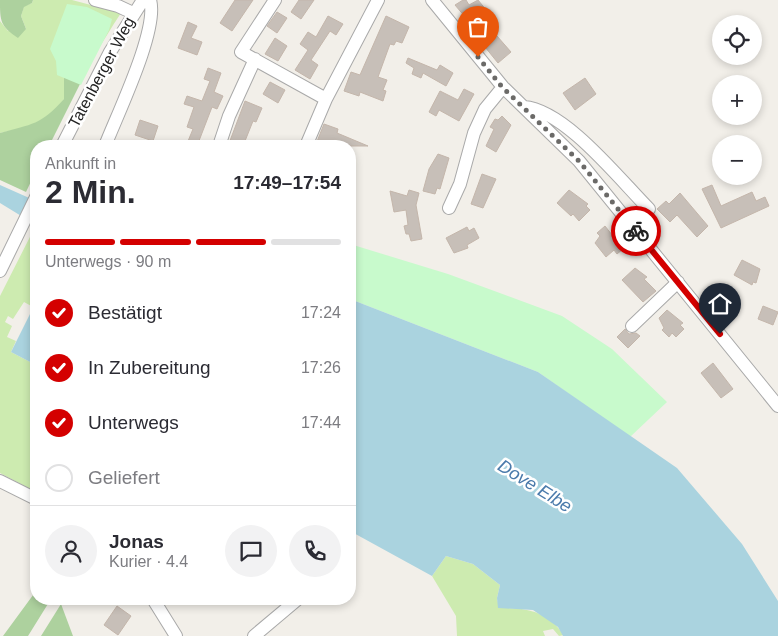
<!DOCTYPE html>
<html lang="de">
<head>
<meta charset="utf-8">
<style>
  :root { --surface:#fff; --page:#f2f2f3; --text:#2b2b33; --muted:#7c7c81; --line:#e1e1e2; --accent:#d40000 }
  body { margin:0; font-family:Arial,sans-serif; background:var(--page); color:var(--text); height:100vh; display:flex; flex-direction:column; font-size:19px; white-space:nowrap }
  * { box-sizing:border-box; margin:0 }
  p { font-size:16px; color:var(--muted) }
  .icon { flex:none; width:28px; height:28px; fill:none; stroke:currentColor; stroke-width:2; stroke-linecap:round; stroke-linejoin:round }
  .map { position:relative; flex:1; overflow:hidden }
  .side { position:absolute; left:30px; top:140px; width:326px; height:465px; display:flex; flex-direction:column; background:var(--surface); border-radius:20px; box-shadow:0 2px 8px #0003 }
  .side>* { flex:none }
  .fabs { position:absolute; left:712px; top:15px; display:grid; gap:10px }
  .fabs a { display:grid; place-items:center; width:50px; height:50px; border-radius:50%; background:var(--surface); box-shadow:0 2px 8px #0003; font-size:25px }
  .pin { position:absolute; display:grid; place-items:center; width:42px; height:42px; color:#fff; margin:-51px -21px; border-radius:50% 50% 50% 0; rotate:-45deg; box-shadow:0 0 5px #0007 }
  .pin .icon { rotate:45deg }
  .courier { position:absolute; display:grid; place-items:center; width:50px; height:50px; margin:-25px; border:4px solid #d40000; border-radius:50%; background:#fff; color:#222; box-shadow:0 1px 6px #0007 }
  .head em { font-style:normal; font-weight:700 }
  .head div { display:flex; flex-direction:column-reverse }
  .head { display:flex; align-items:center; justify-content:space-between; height:85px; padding:0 15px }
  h1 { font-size:32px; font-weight:700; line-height:38px }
  .bar { display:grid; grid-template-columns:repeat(4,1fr); gap:8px 5px; align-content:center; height:60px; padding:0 15px }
  .bar i { height:6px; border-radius:4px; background:var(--line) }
  .bar .current { background:var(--accent) }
  .bar p { grid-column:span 4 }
  .line { display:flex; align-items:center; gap:12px; padding:0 15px; border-top:1px solid var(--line) }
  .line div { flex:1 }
  .round { display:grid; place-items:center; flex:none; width:52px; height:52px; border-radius:26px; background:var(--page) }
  ol { padding:0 15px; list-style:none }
  li { display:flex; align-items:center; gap:15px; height:55px }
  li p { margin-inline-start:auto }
  li .icon { padding:5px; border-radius:50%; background:var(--accent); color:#fff; stroke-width:4 }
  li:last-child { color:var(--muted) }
  li i { width:28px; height:28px; border:2px solid var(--line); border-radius:50% }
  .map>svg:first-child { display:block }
  .grass { fill:#cdebb0 }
  .forest { fill:#add19e }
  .park { fill:#c8facc }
  .water { fill:#aad3df }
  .building { fill:#c7bfb8; stroke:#c4b6ab }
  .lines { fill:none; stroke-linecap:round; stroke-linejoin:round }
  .minor-casing { stroke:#a9a9a9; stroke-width:14 }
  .minor { stroke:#fff; stroke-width:12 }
  .done { stroke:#6b6a68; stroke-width:5; stroke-dasharray:0 9 }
  .route { stroke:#d40000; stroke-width:6 }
  .labels { text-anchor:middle; stroke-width:5; stroke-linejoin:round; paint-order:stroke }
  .street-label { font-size:16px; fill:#222; stroke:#fff }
  .water-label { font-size:18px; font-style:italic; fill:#4a7aab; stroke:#fff }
</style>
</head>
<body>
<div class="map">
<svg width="778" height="636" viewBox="0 0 778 636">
  <rect width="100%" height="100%" fill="#f2efe9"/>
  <path class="grass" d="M33 0H72L121 13C104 38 65 109 41 122 30 128 13 130 0 133V21L8 31 26 29 21 16 24 6 32 3Z
    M36 225V302L33 307 24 302 13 319 8 316 5 322 12 326 7 337 16 341 11 352 36 365V492L0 473V296Z
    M446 556 473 564 500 585 497 598 499 608C525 607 548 611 564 635L559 636 553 629 543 631 545 636H457L456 616 432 576Z"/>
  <path class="forest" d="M0 0H33L32 3 24 7 21 16 26 29 18 38C0 26 0 21 0 0Z
    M98 48 49 146H36V171L26 192 0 180V133C32 124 41 125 64 99V72Z
    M36 591V599H51L28 636H3Z
    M61 604 73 636H41Z"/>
  <path class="park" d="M67 4 87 7 112 19 109 30 81 85 57 75 56 61 50 49Z
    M350 244 448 274 562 316 612 349 667 402 630 437 538 372 350 299Z"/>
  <path class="water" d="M0 185 36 201V225L0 203Z
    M350 299 538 372 677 468 742 544 778 601V636H563L558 627 533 610 498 608 497 598 500 585 473 564 446 556 432 576 350 531Z
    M36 302V365L11 352Z"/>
  <path class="building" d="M235 0H253L232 31 220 23Z
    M299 0H314L301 19 291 12Z
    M463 0H466L469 5 478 0 496 22 490 28 511 52 498 63 485 47 488 44 455 5Z
    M277 12 287 18 277 33 267 26Z
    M328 16 343 24 336 35 330 31 311 60 318 65 310 79 295 70 308 50 300 44 308 32 316 37Z
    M386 16 409 27 402 43 396 41 394 45 390 44 378 77 387 80 383 90 386 91 383 101 360 92 359 96 344 91 351 72 360 75Z
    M188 22 197 26 191 38 202 42 197 55 178 48Z
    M275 38 287 46 278 61 265 54Z
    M408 58 437 70 440 65 453 73 446 86 423 73 421 78 412 74 414 68 406 63Z
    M208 68 221 73 214 92 223 96 217 109 212 107 197 146H186L193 129 187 127 194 107 184 104 187 96 202 101 210 81 204 79Z
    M585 78 596 94 575 110 563 93Z
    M270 82 285 90 278 103 263 94Z
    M464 89 474 94 459 121 439 110 436 116 429 112 440 91 458 100Z
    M245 101 262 108 256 122 253 121 243 146H228Z
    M502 116 511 125 496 152 486 146 494 129 490 127 495 119 498 120Z
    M140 120 158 126 153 141 135 135Z
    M324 124 338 129 337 133 368 146H322L316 144Z
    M438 154 449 158 440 189 437 188 435 194 423 191 429 169Z
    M482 174 496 179 483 208 471 204Z
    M712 185 721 206 752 192 756 201 765 197 769 206 721 228 702 189Z
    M409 190 419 193 416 205 422 239 411 241 409 234H406L404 226 408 225 406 210 394 212 390 191 407 196Z
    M569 190 588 204 586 206 590 210 579 221 573 214 571 216 557 203Z
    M680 193 708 226 697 237 677 215 670 222 657 209 666 201 669 204Z
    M605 226 623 249 617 254 614 250 606 257 595 243 600 236 597 233Z
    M467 227 469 231 474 228 479 238 467 245 468 248 454 253 446 238Z
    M742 260 760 269 756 283 753 282 752 285 734 275Z
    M635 268 647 277 644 279 656 291 643 302 622 280Z
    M763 306 778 312 773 325 758 319Z
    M667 310 683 323 680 325 684 329 676 337 672 333 669 337 662 330 664 328 659 318Z
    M625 329 629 334 636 333 640 336 628 348 617 337Z
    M713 363 733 389 721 398 701 373Z
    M117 606 131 616 118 635 104 625Z"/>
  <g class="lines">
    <defs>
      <path id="minor" d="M95 0 118 6 133 13
        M275 0 241 52 326 99
        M432 0 503 87 579 161 778 406
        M524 107C565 110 620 180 649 209
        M62 146 110 52 143 0
        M105 146C117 115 159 29 150 0
        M219 146 229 116 255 59
        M306 146 326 99 378 0
        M449 208 460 184 474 133 485 109 503 87
        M0 271 36 197
        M632 326 678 282
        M0 481 36 499
        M153 599 176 636
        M254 636 298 599"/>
    </defs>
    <use href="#minor" class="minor-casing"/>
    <use href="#minor" class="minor"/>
  </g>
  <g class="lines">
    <path class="done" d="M478 57 502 87 579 161 636 231"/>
    <path class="route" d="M636 231 720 334"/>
  </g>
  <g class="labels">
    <g class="street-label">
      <text transform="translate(101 72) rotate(-62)" y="6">Tatenberger Weg</text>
    </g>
    <g class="water-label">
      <text transform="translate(535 486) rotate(32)" y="6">Dove Elbe</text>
    </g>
  </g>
</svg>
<div class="fabs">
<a><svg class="icon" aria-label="locate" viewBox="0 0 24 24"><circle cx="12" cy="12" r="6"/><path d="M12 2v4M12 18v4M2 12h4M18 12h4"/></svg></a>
<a>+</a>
<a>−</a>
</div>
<div class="pin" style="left:478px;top:57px;background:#ea580c"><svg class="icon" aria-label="bag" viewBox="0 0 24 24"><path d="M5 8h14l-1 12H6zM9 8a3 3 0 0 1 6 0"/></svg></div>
<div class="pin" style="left:720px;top:334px;background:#1f2937"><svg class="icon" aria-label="home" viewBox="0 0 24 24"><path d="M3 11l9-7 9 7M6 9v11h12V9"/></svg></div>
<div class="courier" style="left:636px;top:231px"><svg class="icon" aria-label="bike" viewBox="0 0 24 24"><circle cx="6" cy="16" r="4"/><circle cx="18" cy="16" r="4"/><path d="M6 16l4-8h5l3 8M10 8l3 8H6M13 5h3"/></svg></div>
<section class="side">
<div class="head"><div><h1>2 Min.</h1><p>Ankunft in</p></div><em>17:49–17:54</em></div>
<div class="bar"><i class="current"></i><i class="current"></i><i class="current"></i><i></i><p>Unterwegs · 90 m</p></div>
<ol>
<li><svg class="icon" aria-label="check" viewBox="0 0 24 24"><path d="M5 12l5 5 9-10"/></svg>Bestätigt<p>17:24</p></li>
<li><svg class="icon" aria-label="check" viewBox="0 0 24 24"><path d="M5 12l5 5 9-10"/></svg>In Zubereitung<p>17:26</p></li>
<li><svg class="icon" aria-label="check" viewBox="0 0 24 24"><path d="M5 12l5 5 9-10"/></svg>Unterwegs<p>17:44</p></li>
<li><i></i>Geliefert</li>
</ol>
<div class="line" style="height:90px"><a class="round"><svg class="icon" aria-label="person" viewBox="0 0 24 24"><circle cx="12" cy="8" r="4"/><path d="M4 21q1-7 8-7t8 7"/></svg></a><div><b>Jonas</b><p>Kurier · 4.4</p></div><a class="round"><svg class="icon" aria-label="chat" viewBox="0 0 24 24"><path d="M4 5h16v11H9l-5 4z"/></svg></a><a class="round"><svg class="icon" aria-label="phone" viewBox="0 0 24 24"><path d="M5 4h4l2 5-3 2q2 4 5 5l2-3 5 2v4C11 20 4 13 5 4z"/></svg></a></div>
</section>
</div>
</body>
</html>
